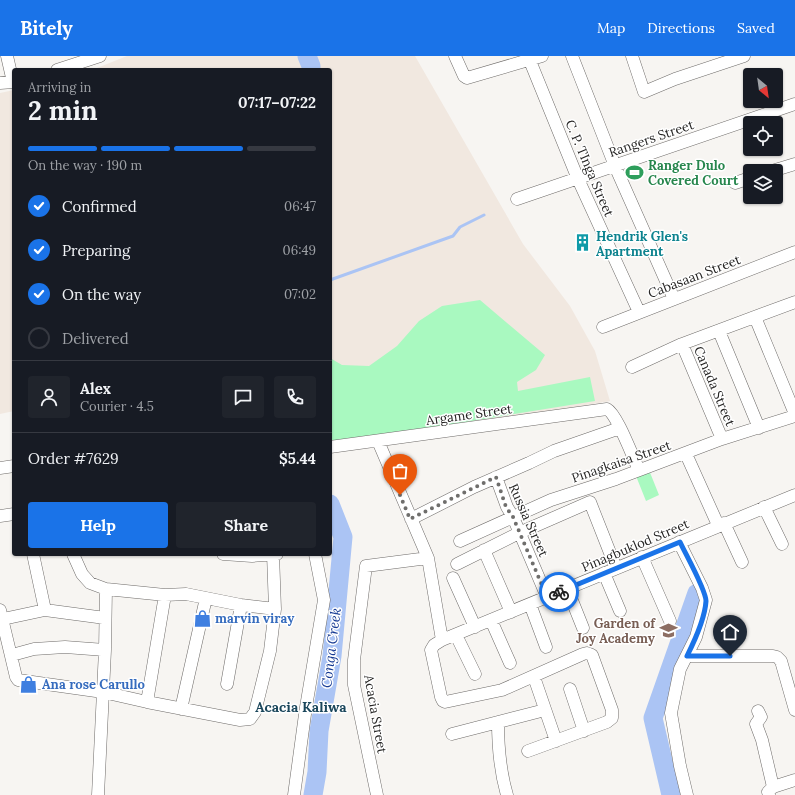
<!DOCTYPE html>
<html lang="en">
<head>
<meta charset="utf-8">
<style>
  :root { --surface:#171b24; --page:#20242c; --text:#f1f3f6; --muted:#9ea1a6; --line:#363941; --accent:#1a73e8 }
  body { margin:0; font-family:Lora,serif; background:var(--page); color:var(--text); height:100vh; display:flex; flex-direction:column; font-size:15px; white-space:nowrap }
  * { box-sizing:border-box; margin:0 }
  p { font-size:13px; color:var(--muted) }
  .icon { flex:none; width:22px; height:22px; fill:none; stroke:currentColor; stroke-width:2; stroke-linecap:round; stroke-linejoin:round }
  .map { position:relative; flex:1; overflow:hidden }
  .drawer { position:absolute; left:12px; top:12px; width:320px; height:488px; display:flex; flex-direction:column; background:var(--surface); border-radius:4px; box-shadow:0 1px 3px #0004 }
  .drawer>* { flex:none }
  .needle { width:26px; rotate:151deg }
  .buttons { position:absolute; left:743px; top:12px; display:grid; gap:8px }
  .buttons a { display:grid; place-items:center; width:40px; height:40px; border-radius:4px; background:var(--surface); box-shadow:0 1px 3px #0004; font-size:20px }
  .pin { position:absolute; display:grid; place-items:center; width:34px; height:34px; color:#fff; margin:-41px -17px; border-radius:50% 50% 50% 0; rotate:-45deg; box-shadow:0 0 4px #0007 }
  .pin .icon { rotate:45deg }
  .courier { position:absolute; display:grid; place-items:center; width:40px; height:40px; margin:-20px; border:3px solid #1a73e8; border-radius:50%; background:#fff; color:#222; box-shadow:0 1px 5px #0007 }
  .overview em { font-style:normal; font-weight:800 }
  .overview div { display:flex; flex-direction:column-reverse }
  .overview { display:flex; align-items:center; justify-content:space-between; height:68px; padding:0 16px }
  h1 { font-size:26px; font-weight:800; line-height:30px }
  .bar { display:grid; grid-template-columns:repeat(4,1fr); gap:6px 4px; align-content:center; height:48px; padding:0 16px }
  .bar i { height:5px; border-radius:3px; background:var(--line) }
  .bar .current { background:var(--accent) }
  .bar p { grid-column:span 4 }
  .line { display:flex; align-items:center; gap:10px; padding:0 16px; border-top:1px solid var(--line) }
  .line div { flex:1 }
  .round { display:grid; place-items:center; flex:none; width:42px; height:42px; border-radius:4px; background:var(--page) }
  ol { padding:0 16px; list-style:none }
  li { display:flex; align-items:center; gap:12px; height:44px }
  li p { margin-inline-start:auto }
  li .icon { padding:4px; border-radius:50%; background:var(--accent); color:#fff; stroke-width:4 }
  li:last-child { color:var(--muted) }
  li i { width:22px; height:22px; border:2px solid var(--line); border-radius:50% }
  .primary-button { display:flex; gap:8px; margin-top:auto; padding:8px 16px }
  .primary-button a { flex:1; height:46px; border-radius:4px; background:var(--accent); color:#fff; font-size:16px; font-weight:800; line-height:46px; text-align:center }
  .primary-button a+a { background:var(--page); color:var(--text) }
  header { display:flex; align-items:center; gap:24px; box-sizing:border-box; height:56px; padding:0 20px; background:var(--accent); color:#fff }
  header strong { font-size:19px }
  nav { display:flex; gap:22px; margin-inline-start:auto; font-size:14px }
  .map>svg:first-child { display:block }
  .built { fill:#f1e8e0 }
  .green { fill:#a9f9c0 }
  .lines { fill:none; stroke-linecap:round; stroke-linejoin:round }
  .stream { stroke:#abc4f4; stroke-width:3 }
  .river { stroke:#abc4f4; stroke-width:19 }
  .minor-casing { stroke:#6e6b69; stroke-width:13 }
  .minor { stroke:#fff; stroke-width:12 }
  .done { stroke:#6f6e6c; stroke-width:4; stroke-dasharray:0 7.2 }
  .route { stroke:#1a73e8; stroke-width:5 }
  .labels { text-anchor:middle; stroke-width:3; stroke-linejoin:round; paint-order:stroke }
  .street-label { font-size:13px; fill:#262524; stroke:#fff }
  .leisure-label { font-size:13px; font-weight:bold; fill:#27864d; stroke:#fff; text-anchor:start }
  .culture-label { font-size:13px; font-weight:bold; fill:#0d838f; stroke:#fff; text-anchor:start }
  .shop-label { font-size:13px; font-weight:bold; fill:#366cbe; stroke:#fff; text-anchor:start }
  .education-label { font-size:13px; font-weight:bold; fill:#785e54; stroke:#fff; text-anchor:end }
  .water-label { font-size:14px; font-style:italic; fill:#163a93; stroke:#fff }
  .neighbourhood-label { font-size:14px; font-weight:bold; fill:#1a465b; stroke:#fff }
</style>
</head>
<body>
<header>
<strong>Bitely</strong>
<nav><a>Map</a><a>Directions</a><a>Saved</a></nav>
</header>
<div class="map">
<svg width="795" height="739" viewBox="0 0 795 739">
  <rect width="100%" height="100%" fill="#f7f5f2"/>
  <path class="built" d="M127 0H415L523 188 570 250 595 295 610 345 330 394V14H92Z
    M14 34V355L0 358V37Z"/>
  <path class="green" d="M480 244 545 299 536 314 517 326 518 335 590 321 595 345 330 388V302L342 309 369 310 397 290 419 265 442 250Z
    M649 414 659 439 646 445 636 420Z"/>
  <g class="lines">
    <path class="stream" d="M330 224 453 180 460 171 484 159"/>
    <path class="river" d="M307 0 311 10V14
      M313 739 317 716 319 675 332 600 343 481 330 448
      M671 739 653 662 697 537"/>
    <defs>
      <path id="minor" d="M7 0 13 26
        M455 0 464 20 467 22 542 0
        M528 0 578 123 639 256
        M572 0 615 110 674 243
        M632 0 644 36 675 23 744 0
        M57 14 100 0
        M0 27 14 26
        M772 115 795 108
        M735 127 750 122
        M517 143 795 48
        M755 261 795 358
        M603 271 795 196
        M719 275 759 372
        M682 288 722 383
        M632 311 682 288 795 246
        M378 385 428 502 442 584
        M330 391 607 353C617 358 633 402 639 414
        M686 398 718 469
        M0 412 14 410
        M496 421 507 451 513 461 547 541
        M764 451 782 488
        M0 460 14 458
        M411 463 474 431 529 407 554 395 620 372
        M724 467 742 506
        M460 485 551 444 616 423 722 383 795 360
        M679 486 702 532 706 544 696 581 680 613 671 657 680 710 687 739
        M484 494 511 556
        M33 498 45 554
        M73 498 82 518 90 527 106 533 165 539 186 538 241 549 275 553
        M223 498 252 500 277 498
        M642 501 670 565
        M457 508 519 477 590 446 616 512
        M604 517 620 555
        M453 522 475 571
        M567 532 583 572
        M530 548 546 591
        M0 554 16 621 18 624 103 636 147 646 240 664 250 663 255 656 270 595 275 553 273 498
        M3 563 45 554 105 562
        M491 564 510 607
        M456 579 475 618
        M12 599 34 593 65 591 105 594
        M687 600H773L777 601 781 605 795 654
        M534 621 556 685
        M227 628 241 549
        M570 633 584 675
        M147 646 165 539
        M181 653 206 542
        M758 655 761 661 756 668 762 684 773 731
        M498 666C498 691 500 715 507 739
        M452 678 545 654
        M528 695 607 666 612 662V654L592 599 587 597 583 598 502 634 445 646 443 645 441 641 431 594 434 589 442 584 795 439
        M98 739 105 594 106 533
        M294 739 306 651 324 544 315 498
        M377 739 354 629V604L366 510 428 502
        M769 739 768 736 773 731 795 724"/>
    </defs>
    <use href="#minor" class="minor-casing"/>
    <use href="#minor" class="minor"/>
  </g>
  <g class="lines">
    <path class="done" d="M400 439 410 463 496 421 506 451 513 461 547 541 559 536"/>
    <path class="route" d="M559 536 680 486C685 497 706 534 706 545 705 563 695 584 687 600H730"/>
  </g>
  <defs>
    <symbol id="stadium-bare" viewBox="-9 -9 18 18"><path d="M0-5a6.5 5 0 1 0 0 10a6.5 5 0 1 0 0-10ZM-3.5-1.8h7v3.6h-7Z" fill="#2e9e5b" stroke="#fff" stroke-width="2.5" paint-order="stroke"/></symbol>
    <symbol id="building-bare" viewBox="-9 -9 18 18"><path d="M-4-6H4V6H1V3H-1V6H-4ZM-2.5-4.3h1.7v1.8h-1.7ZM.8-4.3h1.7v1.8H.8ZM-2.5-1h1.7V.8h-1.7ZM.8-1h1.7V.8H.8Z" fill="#0f9aa8" stroke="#fff" stroke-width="2.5" paint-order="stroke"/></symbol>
    <symbol id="shop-bare" viewBox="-9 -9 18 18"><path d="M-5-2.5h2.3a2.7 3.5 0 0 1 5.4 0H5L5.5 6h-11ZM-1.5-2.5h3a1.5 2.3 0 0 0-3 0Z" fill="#3f7fe0" stroke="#fff" stroke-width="2.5" paint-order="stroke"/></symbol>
    <symbol id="school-bare" viewBox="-9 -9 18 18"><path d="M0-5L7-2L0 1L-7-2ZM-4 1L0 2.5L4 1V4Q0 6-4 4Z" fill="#8d6e63" stroke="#fff" stroke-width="2.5" paint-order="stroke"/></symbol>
  </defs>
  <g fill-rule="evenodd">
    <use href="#stadium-bare" x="622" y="104" width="25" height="25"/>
    <use href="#building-bare" x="570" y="174" width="25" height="25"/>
    <use href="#shop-bare" x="190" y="550" width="25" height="25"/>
    <use href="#school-bare" x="656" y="562" width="25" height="25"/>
    <use href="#shop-bare" x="16" y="616" width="25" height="25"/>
  </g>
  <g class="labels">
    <g class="street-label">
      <text transform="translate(651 82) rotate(-19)" y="5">Rangers Street</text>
      <text transform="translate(590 112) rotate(67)" y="5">C. P. TInga Street</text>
      <text transform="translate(694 220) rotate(-21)" y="5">Cabasaan Street</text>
      <text transform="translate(715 330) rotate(67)" y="5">Canada Street</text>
      <text transform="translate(469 358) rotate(-8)" y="5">Argame Street</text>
      <text transform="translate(621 405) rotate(-19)" y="5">Pinagkaisa Street</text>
      <text transform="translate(529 464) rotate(66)" y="5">Russia Street</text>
      <text transform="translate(635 489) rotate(-23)" y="5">Pinagbuklod Street</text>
      <text transform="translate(376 658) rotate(80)" y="5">Acacia Street</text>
    </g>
    <g class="leisure-label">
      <text x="648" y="114">Ranger Dulo<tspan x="648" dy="15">Covered Court</tspan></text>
    </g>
    <g class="culture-label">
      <text x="596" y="185">Hendrik Glen's<tspan x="596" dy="15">Apartment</tspan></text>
    </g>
    <g class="shop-label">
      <text x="215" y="567">marvin viray</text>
      <text x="42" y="633">Ana rose Carullo</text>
    </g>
    <g class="education-label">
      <text x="655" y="572">Garden of<tspan x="655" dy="15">Joy Academy</tspan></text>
    </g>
    <g class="water-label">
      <text transform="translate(331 592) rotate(-83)" y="5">Conga Creek</text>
    </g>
    <g class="neighbourhood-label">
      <text x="301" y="656">Acacia Kaliwa</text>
    </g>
  </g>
</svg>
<div class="buttons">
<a><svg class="needle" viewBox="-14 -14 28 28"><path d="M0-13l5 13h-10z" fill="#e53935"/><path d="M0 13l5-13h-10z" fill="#9ea1a6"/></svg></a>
<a><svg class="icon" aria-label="locate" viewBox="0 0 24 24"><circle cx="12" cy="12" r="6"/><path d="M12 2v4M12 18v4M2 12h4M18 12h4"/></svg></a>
<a><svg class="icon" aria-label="layers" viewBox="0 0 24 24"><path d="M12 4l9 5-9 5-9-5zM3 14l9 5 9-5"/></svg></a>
</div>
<div class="pin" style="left:400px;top:439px;background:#ea580c"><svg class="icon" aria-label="bag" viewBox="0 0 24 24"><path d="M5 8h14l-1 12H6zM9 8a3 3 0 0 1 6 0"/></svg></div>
<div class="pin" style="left:730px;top:600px;background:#1f2937"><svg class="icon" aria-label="home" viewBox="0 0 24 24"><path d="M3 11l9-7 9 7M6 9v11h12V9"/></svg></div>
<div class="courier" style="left:559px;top:536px"><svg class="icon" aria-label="bike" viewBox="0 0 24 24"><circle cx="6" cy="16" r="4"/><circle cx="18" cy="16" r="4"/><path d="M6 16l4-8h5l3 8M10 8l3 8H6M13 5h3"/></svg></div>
<section class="drawer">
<div class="overview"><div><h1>2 min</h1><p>Arriving in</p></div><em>07:17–07:22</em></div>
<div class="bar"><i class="current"></i><i class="current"></i><i class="current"></i><i></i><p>On the way · 190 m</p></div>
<ol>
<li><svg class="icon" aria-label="check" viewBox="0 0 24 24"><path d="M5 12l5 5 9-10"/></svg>Confirmed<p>06:47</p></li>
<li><svg class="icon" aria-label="check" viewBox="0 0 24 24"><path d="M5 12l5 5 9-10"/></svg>Preparing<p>06:49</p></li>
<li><svg class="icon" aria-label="check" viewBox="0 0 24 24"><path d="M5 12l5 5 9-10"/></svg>On the way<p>07:02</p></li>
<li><i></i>Delivered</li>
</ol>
<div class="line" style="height:72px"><a class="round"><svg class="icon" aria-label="person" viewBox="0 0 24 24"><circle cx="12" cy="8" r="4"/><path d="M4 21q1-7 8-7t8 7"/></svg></a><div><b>Alex</b><p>Courier · 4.5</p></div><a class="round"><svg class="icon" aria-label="chat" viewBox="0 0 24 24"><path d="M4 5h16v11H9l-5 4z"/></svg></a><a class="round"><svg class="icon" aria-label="phone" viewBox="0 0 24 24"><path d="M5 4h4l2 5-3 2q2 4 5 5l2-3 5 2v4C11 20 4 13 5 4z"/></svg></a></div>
<div class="line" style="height:52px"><div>Order #7629</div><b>$5.44</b></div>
<div class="primary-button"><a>Help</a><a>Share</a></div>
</section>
</div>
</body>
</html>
